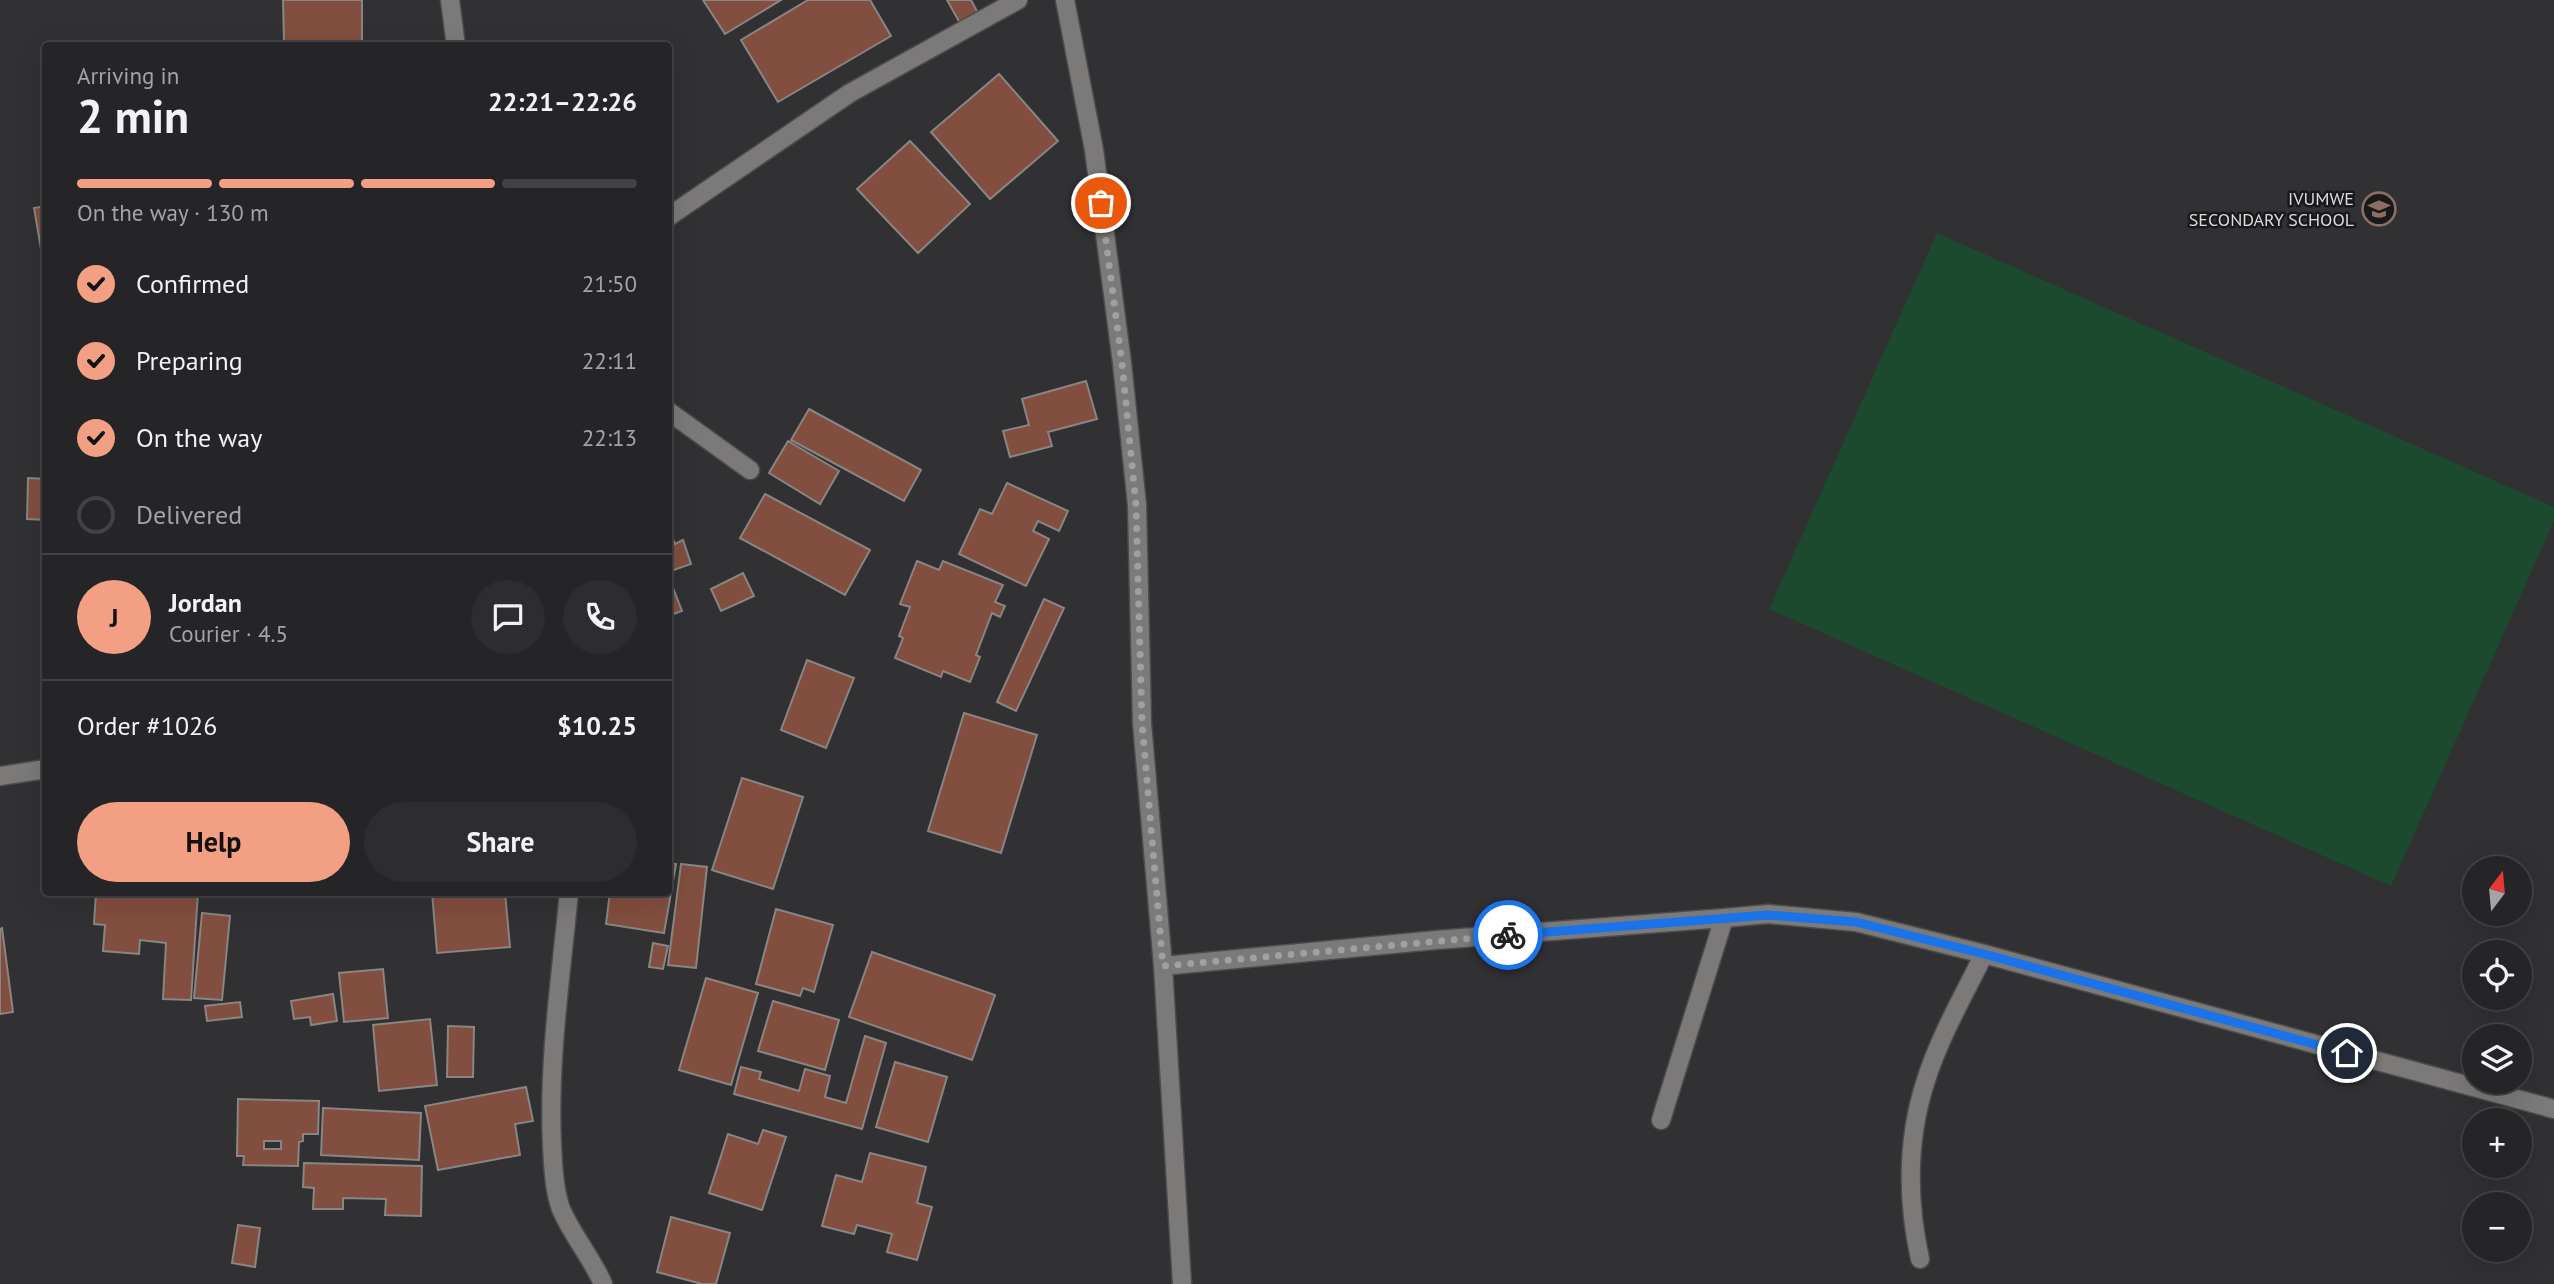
<!DOCTYPE html>
<html lang="en">
<head>
<meta charset="utf-8">
<style>
  :root { --surface:#252426; --page:#2d2c2e; --text:#f1f3f6; --muted:#a3a4a7; --line:#424143; --accent:#f39f84 }
  body { margin:0; font-family:"PT Sans",sans-serif; background:var(--page); color:var(--text); height:100vh; display:flex; flex-direction:column; font-size:26px; white-space:nowrap }
  * { box-sizing:border-box; margin:0 }
  p { font-size:23px; color:var(--muted) }
  .icon { flex:none; width:38px; height:38px; fill:none; stroke:currentColor; stroke-width:2; stroke-linecap:round; stroke-linejoin:round }
  .map { position:relative; flex:1; overflow:hidden }
  .panel { position:absolute; left:42px; top:42px; width:630px; height:854px; display:flex; flex-direction:column; background:var(--surface); border-radius:7px; box-shadow:0 7px 28px #0002,0 0 0 2px var(--line) }
  .panel>* { flex:none }
  .needle { width:46px; rotate:16deg }
  .controls { position:absolute; left:2462px; top:856px; display:grid; gap:14px }
  .controls a { display:grid; place-items:center; width:70px; height:70px; border-radius:50%; background:var(--surface); box-shadow:0 7px 28px #0002,0 0 0 2px var(--line); font-size:35px }
  .pin { position:absolute; display:grid; place-items:center; width:60px; height:60px; color:#fff; margin:-30px; border:4px solid #fff; border-radius:50%; box-shadow:0 2px 7px #0007 }
  .courier { position:absolute; display:grid; place-items:center; width:70px; height:70px; margin:-35px; border:5px solid #1a73e8; border-radius:50%; background:#fff; color:#222; box-shadow:0 2px 9px #0007 }
  .summary em { font-style:normal; font-weight:700 }
  .summary div { display:flex; flex-direction:column-reverse }
  .summary { display:flex; align-items:center; justify-content:space-between; height:119px; padding:0 35px }
  h1 { font-size:46px; font-weight:700; line-height:52px }
  .bar { display:grid; grid-template-columns:repeat(4,1fr); gap:10px 7px; align-content:center; height:84px; padding:0 35px }
  .bar i { height:9px; border-radius:5px; background:var(--line) }
  .bar .active { background:var(--accent) }
  .bar p { grid-column:span 4 }
  .line { display:flex; align-items:center; gap:18px; padding:0 35px; border-top:2px solid var(--line) }
  .line div { flex:1 }
  .round { display:grid; place-items:center; flex:none; width:74px; height:74px; border-radius:37px; background:var(--page) }
  ol { padding:0 35px; list-style:none }
  li { display:flex; align-items:center; gap:21px; height:77px }
  li p { margin-inline-start:auto }
  li .icon { padding:7px; border-radius:50%; background:var(--accent); color:#111; stroke-width:4 }
  li:last-child { color:var(--muted) }
  li i { width:38px; height:38px; border:4px solid var(--line); border-radius:50% }
  .button { display:flex; gap:14px; margin-top:auto; padding:14px 35px }
  .button a { flex:1; height:80px; border-radius:42px; background:var(--accent); color:#111; font-size:28px; font-weight:700; line-height:80px; text-align:center }
  .button a+a { background:var(--page); color:var(--text) }
  .map>svg:first-child { display:block }
  .green { fill:#1b4a2e }
  .building { fill:#824e3f; stroke:#898583; stroke-width:2; fill-rule:evenodd }
  .lines { fill:none; stroke-linecap:round; stroke-linejoin:round }
  .minor-casing { stroke:#4c4b4e; stroke-width:21 }
  .minor { stroke:#7c7a79; stroke-width:18 }
  .done { stroke:#a09fa2; stroke-width:7; stroke-dasharray:0 12.6 }
  .route { stroke:#1a73e8; stroke-width:9 }
  .labels { text-anchor:middle; stroke-width:5; stroke-linejoin:round; paint-order:stroke }
  .poi-label { font-size:18px; fill:#dcdbdd; stroke:#19181a; text-anchor:end }
</style>
</head>
<body>
<div class="map">
<svg width="2554" height="1284" viewBox="0 0 2554 1284">
  <rect width="100%" height="100%" fill="#313033"/>
  <path class="green" d="M1937 233 2554 507V521L2391 886 1769 609Z"/>
  <path class="building" d="M283 0H362V41L284 43Z
    M703 0H781L725 34Z
    M808 0H870L891 36 778 102 741 40Z
    M947 0H971L979 15 961 25Z
    M999 74 1058 141 990 199 931 132Z
    M910 141 970 204 918 253 857 189Z
    M46 206V278L34 208Z
    M1086 381 1097 419 1048 432 1052 446 1010 457 1003 431 1029 425 1022 399Z
    M809 409 921 470 904 501 791 440Z
    M788 441 839 471 820 504 769 473Z
    M28 478 46 479V520L27 519Z
    M1007 483 1068 511 1059 531 1038 521 1033 531 1049 539 1026 586 959 554 980 509 992 514Z
    M765 494 870 550 845 595 740 538Z
    M668 526 675 544 683 540 691 564 668 572Z
    M917 561 939 570 943 561 1003 585 995 602 1005 606 1000 617 992 613 976 655 980 657 970 682 943 671 941 677 895 658 903 638 899 636 910 607 900 604Z
    M743 573 754 596 721 611 711 589Z
    M668 575 682 611 668 616Z
    M1044 599 1064 608 1016 711 997 702Z
    M807 660 854 678 826 748 781 730Z
    M964 713 1037 735 1001 853 928 831Z
    M742 778 803 797 773 889 712 870Z
    M668 863 676 864 664 933 606 924 610 892H668Z
    M681 864 707 867 696 968 668 965Z
    M96 892H198L191 1000 163 999 166 943 140 940 139 954 103 951 105 925 94 924Z
    M432 892H505L510 947 437 953Z
    M776 909 833 925 814 992 803 988 800 996 756 984Z
    M202 913 230 916 222 1000 194 998Z
    M2 928 13 1012 0 1014V929Z
    M653 943 668 946 663 969 649 967Z
    M872 952 995 995 972 1060 849 1017Z
    M383 969 388 1018 344 1022 339 973Z
    M706 978 758 993 731 1085 679 1070Z
    M333 994 337 1021 311 1025 310 1017 294 1019 291 1001Z
    M773 1001 839 1020 825 1070 758 1051Z
    M240 1002 242 1017 207 1021 205 1006Z
    M430 1019 437 1085 379 1091 373 1025Z
    M448 1026 474 1027 473 1077H447Z
    M865 1036 886 1043 862 1129 734 1094 741 1067 761 1072 759 1079 799 1091 805 1069 830 1076 825 1097 846 1103Z
    M895 1062 947 1077 928 1142 876 1127Z
    M526 1087 533 1121 515 1124 520 1155 438 1170 425 1106Z
    M238 1099 319 1101 318 1134H303V1141L299 1142 298 1166 243 1165 244 1156H237ZM264 1141H281V1149H264Z
    M323 1108 421 1113 419 1160 321 1155Z
    M763 1130 786 1137 762 1210 709 1193 728 1134 758 1144Z
    M870 1153 926 1167 917 1203 932 1207 917 1260 887 1252 892 1234 857 1225 854 1234 822 1226 836 1175 862 1182Z
    M304 1163 422 1166 421 1216 385 1215 386 1199 343 1198V1209H313L314 1188 303 1187Z
    M671 1217 730 1233 716 1284H702L657 1272Z
    M238 1225 260 1228 255 1267 232 1263Z"/>
  <g class="lines">
    <defs>
      <path id="minor" d="M450 0 456 46
        M1065 0 1094 150 1122 363 1137 505 1142 723 1163 966 1182 1284
        M668 217 850 93 1018 0
        M668 411 750 470
        M0 776 46 769
        M569 892C561 976 548 1061 552 1145 553 1165 554 1190 561 1209 572 1235 592 1258 603 1284
        M1163 966 1436 940 1724 918 1768 914 1856 922 1984 954 2554 1109
        M1661 1120 1724 918
        M1920 1259C1907 1200 1907 1138 1926 1080 1940 1036 1964 995 1984 954"/>
    </defs>
    <use href="#minor" class="minor-casing"/>
    <use href="#minor" class="minor"/>
  </g>
  <g class="lines">
    <path class="done" d="M1101 203 1122 363 1136 505 1142 723 1163 966 1508 935"/>
    <path class="route" d="M1508 935 1768 915 1856 922 1984 954 2347 1053"/>
  </g>
  <defs>
    <symbol id="school-ring" viewBox="-11 -11 22 22"><circle r="9.5" fill="#19181a" stroke="#8d6e63" stroke-width="1.5"/><path d="M0-5L7-2L0 1L-7-2ZM-4 1L0 2.5L4 1V4Q0 6-4 4Z" fill="#8d6e63"/></symbol>
  </defs>
  <g fill-rule="evenodd">
    <use href="#school-ring" x="2360" y="190" width="38" height="38"/>
  </g>
  <g class="labels">
    <g class="poi-label">
      <text x="2354" y="205">IVUMWE<tspan x="2354" dy="21">SECONDARY SCHOOL</tspan></text>
    </g>
  </g>
</svg>
<div class="controls">
<a><svg class="needle" viewBox="-14 -14 28 28"><path d="M0-13l5 13h-10z" fill="#e53935"/><path d="M0 13l5-13h-10z" fill="#a3a4a7"/></svg></a>
<a><svg class="icon" aria-label="locate" viewBox="0 0 24 24"><circle cx="12" cy="12" r="6"/><path d="M12 2v4M12 18v4M2 12h4M18 12h4"/></svg></a>
<a><svg class="icon" aria-label="layers" viewBox="0 0 24 24"><path d="M12 4l9 5-9 5-9-5zM3 14l9 5 9-5"/></svg></a>
<a>+</a>
<a>−</a>
</div>
<div class="pin" style="left:1101px;top:203px;background:#ea580c"><svg class="icon" aria-label="bag" viewBox="0 0 24 24"><path d="M5 8h14l-1 12H6zM9 8a3 3 0 0 1 6 0"/></svg></div>
<div class="pin" style="left:2347px;top:1053px;background:#1f2937"><svg class="icon" aria-label="home" viewBox="0 0 24 24"><path d="M3 11l9-7 9 7M6 9v11h12V9"/></svg></div>
<div class="courier" style="left:1508px;top:935px"><svg class="icon" aria-label="bike" viewBox="0 0 24 24"><circle cx="6" cy="16" r="4"/><circle cx="18" cy="16" r="4"/><path d="M6 16l4-8h5l3 8M10 8l3 8H6M13 5h3"/></svg></div>
<section class="panel">
<div class="summary"><div><h1>2 min</h1><p>Arriving in</p></div><em>22:21–22:26</em></div>
<div class="bar"><i class="active"></i><i class="active"></i><i class="active"></i><i></i><p>On the way · 130 m</p></div>
<ol>
<li><svg class="icon" aria-label="check" viewBox="0 0 24 24"><path d="M5 12l5 5 9-10"/></svg>Confirmed<p>21:50</p></li>
<li><svg class="icon" aria-label="check" viewBox="0 0 24 24"><path d="M5 12l5 5 9-10"/></svg>Preparing<p>22:11</p></li>
<li><svg class="icon" aria-label="check" viewBox="0 0 24 24"><path d="M5 12l5 5 9-10"/></svg>On the way<p>22:13</p></li>
<li><i></i>Delivered</li>
</ol>
<div class="line" style="height:126px"><b class="round" style="background:var(--accent);color:#111">J</b><div><b>Jordan</b><p>Courier · 4.5</p></div><a class="round"><svg class="icon" aria-label="chat" viewBox="0 0 24 24"><path d="M4 5h16v11H9l-5 4z"/></svg></a><a class="round"><svg class="icon" aria-label="phone" viewBox="0 0 24 24"><path d="M5 4h4l2 5-3 2q2 4 5 5l2-3 5 2v4C11 20 4 13 5 4z"/></svg></a></div>
<div class="line" style="height:91px"><div>Order #1026</div><b>$10.25</b></div>
<div class="button"><a>Help</a><a>Share</a></div>
</section>
</div>
</body>
</html>
